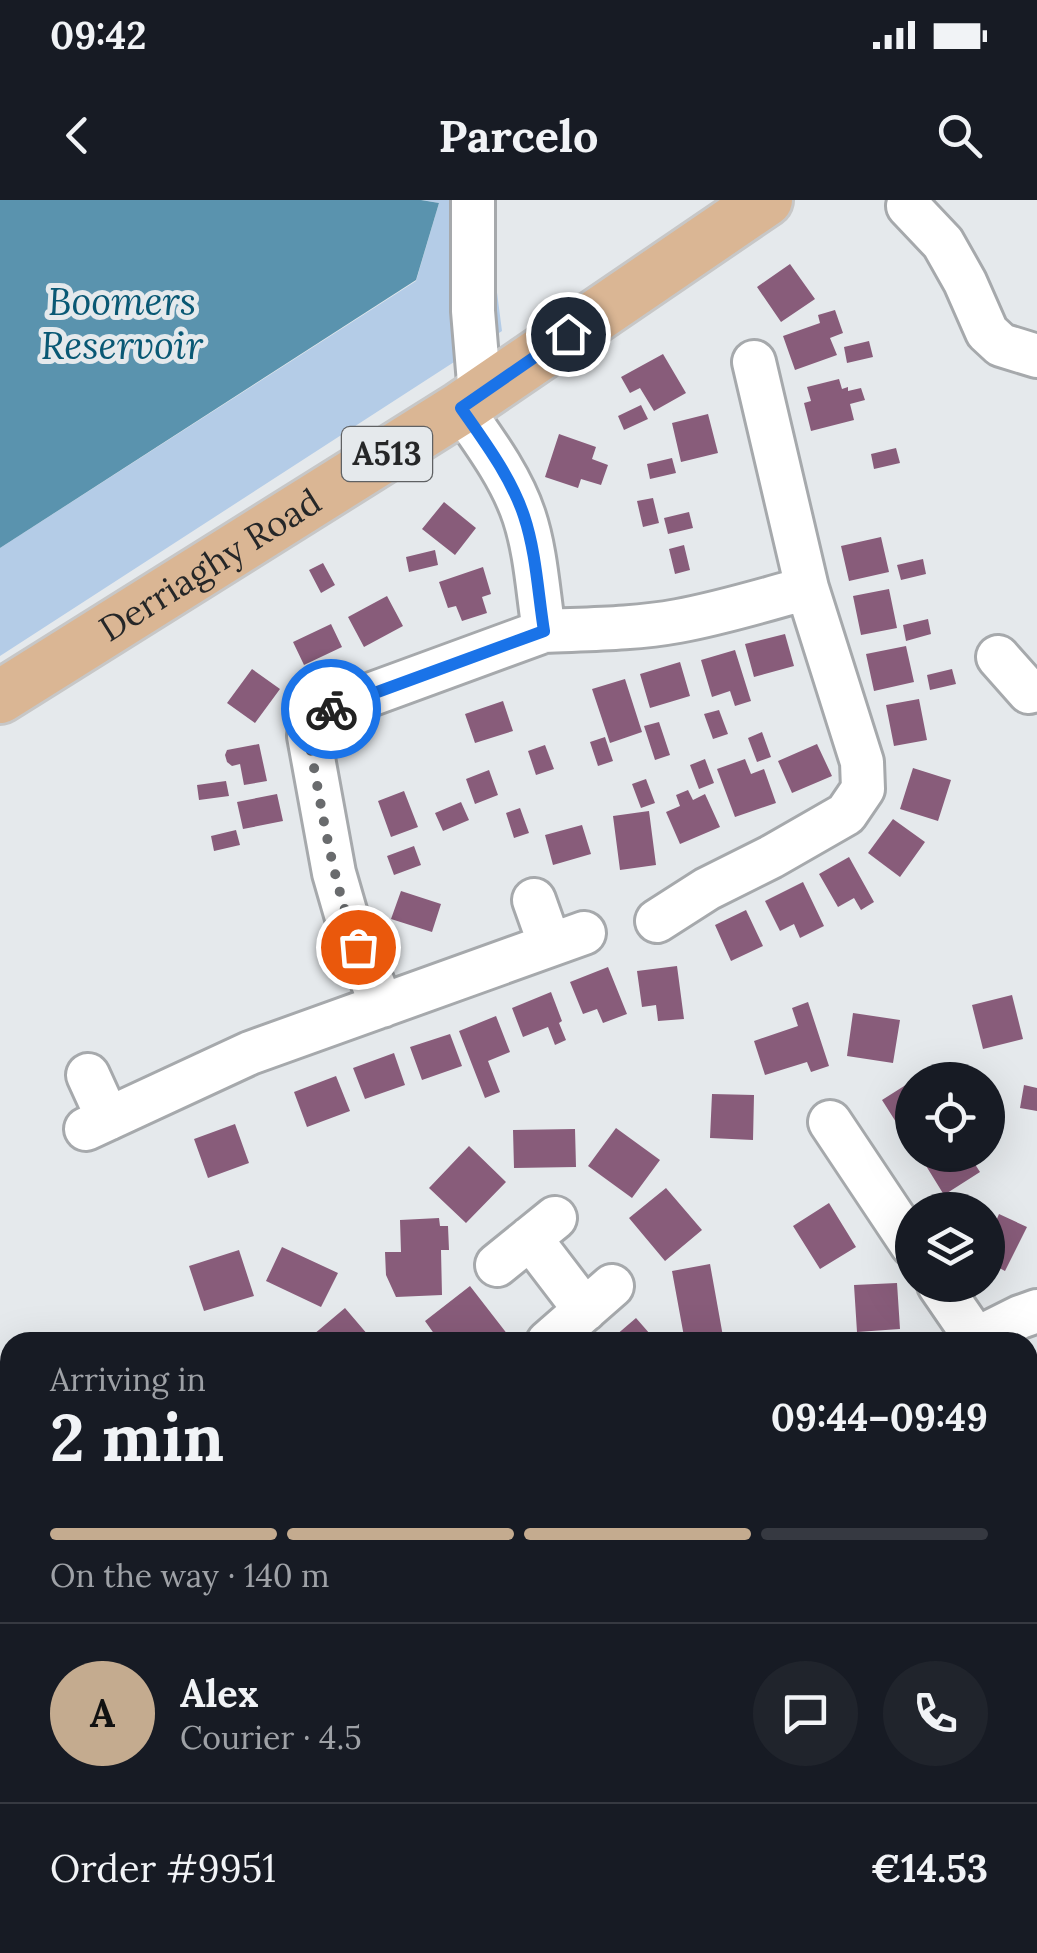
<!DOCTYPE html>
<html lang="en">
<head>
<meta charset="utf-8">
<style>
  :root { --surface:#171b24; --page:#20242c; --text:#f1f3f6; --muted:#9ea1a6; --line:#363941; --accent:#c4ab8f }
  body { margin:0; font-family:Lora,serif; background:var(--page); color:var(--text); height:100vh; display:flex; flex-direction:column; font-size:38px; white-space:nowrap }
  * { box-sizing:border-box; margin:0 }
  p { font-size:32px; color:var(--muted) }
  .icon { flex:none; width:55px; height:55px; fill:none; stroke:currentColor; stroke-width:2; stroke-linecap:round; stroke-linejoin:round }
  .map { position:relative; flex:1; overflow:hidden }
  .side { position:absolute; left:0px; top:1132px; width:1038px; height:622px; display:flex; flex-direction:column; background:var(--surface); border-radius:30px 30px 0 0; box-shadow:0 10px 40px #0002 }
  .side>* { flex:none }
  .controls { position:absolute; left:895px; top:862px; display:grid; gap:20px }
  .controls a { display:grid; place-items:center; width:110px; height:110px; border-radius:50%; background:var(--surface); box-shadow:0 10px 40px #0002; font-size:50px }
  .pin { position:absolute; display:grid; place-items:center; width:85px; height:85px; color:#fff; margin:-42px; border:5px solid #fff; border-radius:50%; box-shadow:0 2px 10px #0007 }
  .courier { position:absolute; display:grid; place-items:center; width:100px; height:100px; margin:-50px; border:8px solid #1a73e8; border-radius:50%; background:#fff; color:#222; box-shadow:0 2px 12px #0007 }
  .head em { font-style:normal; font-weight:800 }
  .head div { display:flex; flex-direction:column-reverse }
  .head { display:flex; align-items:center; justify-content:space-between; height:170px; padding:0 50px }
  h1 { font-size:65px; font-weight:800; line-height:75px }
  .bar { display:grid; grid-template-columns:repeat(4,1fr); gap:15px 10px; align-content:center; height:120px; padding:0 50px }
  .bar i { height:12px; border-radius:8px; background:var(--line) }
  .bar .on { background:var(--accent) }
  .bar p { grid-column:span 4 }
  .line { display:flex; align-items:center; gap:25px; padding:0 50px; border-top:2px solid var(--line) }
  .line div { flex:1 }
  .round { display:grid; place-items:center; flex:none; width:105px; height:105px; border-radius:52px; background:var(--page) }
  .status { display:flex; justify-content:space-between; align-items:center; height:70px; padding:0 50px; background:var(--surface); direction:ltr }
  .status svg { height:28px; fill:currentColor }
  header { display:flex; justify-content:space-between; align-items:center; height:130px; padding:0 50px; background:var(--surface); font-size:45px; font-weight:800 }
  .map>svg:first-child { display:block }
  .green { fill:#b4cce7 }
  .water { fill:#5a93ae }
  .building { fill:#885c7a }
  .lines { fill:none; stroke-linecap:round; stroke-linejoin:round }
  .minor-casing { stroke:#a6a9ac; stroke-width:48 }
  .major-casing { stroke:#c7c7c7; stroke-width:58 }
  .minor { stroke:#fff; stroke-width:42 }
  .major { stroke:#dab694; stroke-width:52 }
  .done { stroke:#696b6d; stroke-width:10; stroke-dasharray:0 18 }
  .route { stroke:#1a73e8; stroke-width:12 }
  .labels { text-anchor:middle; stroke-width:10; stroke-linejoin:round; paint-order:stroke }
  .shield { fill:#e5e9ec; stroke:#5f6163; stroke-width:2.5 }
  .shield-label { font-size:32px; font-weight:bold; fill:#262728 }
  .street-label { font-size:35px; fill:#262728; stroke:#e5e9ec }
  .water-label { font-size:38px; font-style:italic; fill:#095874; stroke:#e5e9ec }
</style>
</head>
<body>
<div class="status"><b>09:42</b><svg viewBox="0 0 49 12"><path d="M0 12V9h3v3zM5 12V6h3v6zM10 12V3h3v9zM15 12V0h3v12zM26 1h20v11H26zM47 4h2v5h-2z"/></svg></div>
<header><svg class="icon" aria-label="back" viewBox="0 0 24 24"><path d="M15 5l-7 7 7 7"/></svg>Parcelo<svg class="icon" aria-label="search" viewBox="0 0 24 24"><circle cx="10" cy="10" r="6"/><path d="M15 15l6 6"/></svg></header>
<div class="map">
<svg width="1037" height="1753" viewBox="0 0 1037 1753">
  <rect width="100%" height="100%" fill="#e5e9ec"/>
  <path class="green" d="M422 0H485L502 131 0 456V348L416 81 439 3Z"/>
  <path class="water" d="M0 0H421L439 3 416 80 0 348Z"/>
  <path class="building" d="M790 64 815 99 781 122 757 87Z
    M835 110 843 133 830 138 837 155 795 170 783 136 820 123 818 115Z
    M869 141 873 157 847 163 844 147Z
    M663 154 686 193 654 211 640 188 630 193 621 177Z
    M839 179 842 189 848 187V191L861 188 865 200 850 204 854 220 811 231 804 203 811 201 807 187Z
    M641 205 648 219 624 230 618 216Z
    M708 214 718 253 681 262 672 223Z
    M559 234 596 247 592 259 608 265 601 285 581 279 578 288 545 277Z
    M896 248 900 263 874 269 871 254Z
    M672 258 676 273 650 279 647 264Z
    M653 298 659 323 643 327 637 301Z
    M444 302 476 328 455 355 422 329Z
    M689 312 693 328 668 334 664 318Z
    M881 337 889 372 849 381 841 346Z
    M684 345 690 370 675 374 669 349Z
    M435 350 438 365 409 372 406 357Z
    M923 359 926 374 901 380 897 365Z
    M323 363 335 385 321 393 309 370Z
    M483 367 491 394 482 397 487 413 462 421 456 406 448 408 439 382Z
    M889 389 897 428 861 435 853 396Z
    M387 396 403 426 364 447 348 417Z
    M928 419 931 434 906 441 903 425Z
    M331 424 342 447 304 465 293 442Z
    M785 434 794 466 754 477 745 444Z
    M906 446 914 482 874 491 866 454Z
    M735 450 751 501 735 506 730 491 712 497 701 460Z
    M680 462 690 496 650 508 640 474Z
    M252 469 280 489 255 523 227 503Z
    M952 469 956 484 930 490 927 475Z
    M625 479 642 532 610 543 592 489Z
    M919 499 927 540 894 546 886 505Z
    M503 501 513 531 475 543 465 514Z
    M719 510 728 534 713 539 704 514Z
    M659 522 670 555 655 560 644 526Z
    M762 532 771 557 757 562 748 538Z
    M605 537 613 561 598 566 590 542Z
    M259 544 267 581 244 585 240 564 232 566 227 562 225 555 227 550Z
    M817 544 832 576 792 593 778 561Z
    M545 545 554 569 536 575 528 551Z
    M705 559 714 583 699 589 690 565Z
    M745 559 751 574 764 569 776 603 735 617 717 569Z
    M913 568 951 580 938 621 900 609Z
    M489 570 498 595 475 604 466 579Z
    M646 579 655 603 641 608 632 584Z
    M226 581 229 596 199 600 197 585Z
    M688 590 693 600 705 594 720 627 680 644 666 612 680 606 676 595Z
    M404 591 418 627 391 637 378 601Z
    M277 594 283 621 243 629 237 602Z
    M461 602 469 620 443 631 435 613Z
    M520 608 529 633 514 638 506 613Z
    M649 611 656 665 620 670 613 616Z
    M893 619 925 642 900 677 868 653Z
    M582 625 591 654 553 665 545 635Z
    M236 630 240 645 214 651 211 636Z
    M414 646 421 665 394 675 387 656Z
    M849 657 874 702 861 710 854 698 838 707 819 674Z
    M803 682 824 726 800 738 794 724 780 731 765 701Z
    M401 691 441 704 432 732 391 719Z
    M746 710 763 746 731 761 715 725Z
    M677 766 684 819 658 821 656 805 642 807 637 771Z
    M608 767 627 814 603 823 597 809 583 814 570 782Z
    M551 792 562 821 559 823 566 840 555 845 548 827 523 837 512 808Z
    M1012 795 1023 839 983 849 972 805Z
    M808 802 829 866 811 872 807 862 765 875 754 841 798 826 792 808Z
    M853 813 900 820 893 863 847 856Z
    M496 816 510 852 488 861 500 892 485 898 459 831Z
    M450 834 462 866 422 880 410 847Z
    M394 853 405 885 365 899 353 868Z
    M336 876 350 911 307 927 294 892Z
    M912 881V939L908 941 882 900Z
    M1024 885 1037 888V911L1020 908Z
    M712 894 754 895 753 940 710 938Z
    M235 924 249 963 208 978 194 939Z
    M616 928 660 960 632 998 588 966Z
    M575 929 576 967 514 968 513 930Z
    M469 946 506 982 466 1023 429 988Z
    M922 955H969L980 972 944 995 920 956Z
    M666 988 702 1030 665 1061 629 1018Z
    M829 1003 856 1047 820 1069 793 1026Z
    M999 1014 1027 1027 1005 1071 988 1062V1017L996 1021Z
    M439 1018 440 1026H448L449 1050H441L442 1095 396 1097 386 1075 385 1052H401L400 1020Z
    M282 1047 338 1073 321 1107 266 1081Z
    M239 1050 254 1096 204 1111 189 1066Z
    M710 1064 724 1142H685L672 1071Z
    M897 1083 900 1129 857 1132 854 1085Z
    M470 1086 508 1135 498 1142H425L435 1135 425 1121Z
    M345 1108 374 1142H309L307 1140Z
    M636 1118 657 1142H608Z
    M1036 1289H1037V1321L1028 1318Z
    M1037 1404V1431L1028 1408Z
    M1028 1481 1037 1487V1537L1028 1552Z
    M10 1626V1669L0 1674V1632Z
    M1028 1722 1037 1728V1753H1001L994 1748 996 1745H1028Z
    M36 1745H78L82 1753H40Z
    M100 1745H126L110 1753H104Z
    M241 1745H266L250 1753H245Z
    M275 1745H314L318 1753H279Z
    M413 1745H437L441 1753H398Z
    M563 1745H619L606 1753H568Z
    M817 1745H880L873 1753H809Z"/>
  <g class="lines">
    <defs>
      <path id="minor" d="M473 0V111L480 195
        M908 6 943 43 965 82 987 132 1001 145 1037 156
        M544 431C589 429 634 429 678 421 722 413 764 400 807 388
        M998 457 1029 492
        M534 700 550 745
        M657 721 707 689 771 657 846 614 863 589 862 562 807 388 754 162
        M382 806 347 718 334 673 309 536 311 520 323 512 544 431C538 393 536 352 524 316 511 277 484 241 461 208
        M88 875 108 919
        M830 922 912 1045
        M86 929 250 853 584 733
        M530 1038 585 1110
        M497 1065 555 1018
        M939 1085 976 1139
        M548 1142 612 1086
        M970 1142 1020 1117 1037 1111
        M0 1353 10 1365
        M0 1575 10 1568
        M359 1745 363 1753
        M945 1745 955 1753
        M732 1753 743 1745"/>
      <g id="major">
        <path id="s1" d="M0 497 461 208 766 0"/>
      </g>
    </defs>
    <use href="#minor" class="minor-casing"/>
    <use href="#major" class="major-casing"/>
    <use href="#minor" class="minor"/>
    <use href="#major" class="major"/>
  </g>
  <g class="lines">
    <path class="done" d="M331 509 311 520 308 536C322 607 331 679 358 747"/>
    <path class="route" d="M331 509 544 431C538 393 536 352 524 316 511 277 484 241 461 208L568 134"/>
  </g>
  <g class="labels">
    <rect class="shield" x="342" y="227" width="90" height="54" rx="8"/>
    <g class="shield-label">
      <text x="387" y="265">A513</text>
    </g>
    <g class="street-label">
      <text dy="12" stroke="none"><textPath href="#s1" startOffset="248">Derriaghy Road</textPath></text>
    </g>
    <g class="water-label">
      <text x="122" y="115">Boomers<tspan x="122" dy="44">Reservoir</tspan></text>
    </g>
  </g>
</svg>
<div class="controls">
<a><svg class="icon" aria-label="locate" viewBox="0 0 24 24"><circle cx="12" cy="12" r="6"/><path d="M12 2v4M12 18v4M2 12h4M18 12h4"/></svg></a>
<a><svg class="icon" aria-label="layers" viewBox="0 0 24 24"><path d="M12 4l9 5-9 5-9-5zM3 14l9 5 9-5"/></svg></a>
</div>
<div class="pin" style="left:358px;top:747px;background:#ea580c"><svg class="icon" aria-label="bag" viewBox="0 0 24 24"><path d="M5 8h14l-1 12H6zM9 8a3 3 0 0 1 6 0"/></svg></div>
<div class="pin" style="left:568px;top:134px;background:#1f2937"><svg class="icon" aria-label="home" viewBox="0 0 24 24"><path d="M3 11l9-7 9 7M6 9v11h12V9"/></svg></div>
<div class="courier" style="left:331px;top:509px"><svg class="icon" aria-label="bike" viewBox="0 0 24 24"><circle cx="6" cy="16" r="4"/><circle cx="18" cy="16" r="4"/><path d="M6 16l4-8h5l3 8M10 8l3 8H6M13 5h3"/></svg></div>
<section class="side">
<div class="head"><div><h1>2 min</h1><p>Arriving in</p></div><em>09:44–09:49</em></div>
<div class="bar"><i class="on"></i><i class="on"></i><i class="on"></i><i></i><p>On the way · 140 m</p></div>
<div class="line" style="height:180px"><b class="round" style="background:var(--accent);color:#111">A</b><div><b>Alex</b><p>Courier · 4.5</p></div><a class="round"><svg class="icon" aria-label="chat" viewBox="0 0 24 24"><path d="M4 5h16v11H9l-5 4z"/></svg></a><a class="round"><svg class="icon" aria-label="phone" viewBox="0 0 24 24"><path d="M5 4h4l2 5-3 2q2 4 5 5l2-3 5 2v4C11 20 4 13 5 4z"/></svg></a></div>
<div class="line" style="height:130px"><div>Order #9951</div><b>€14.53</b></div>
</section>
</div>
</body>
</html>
